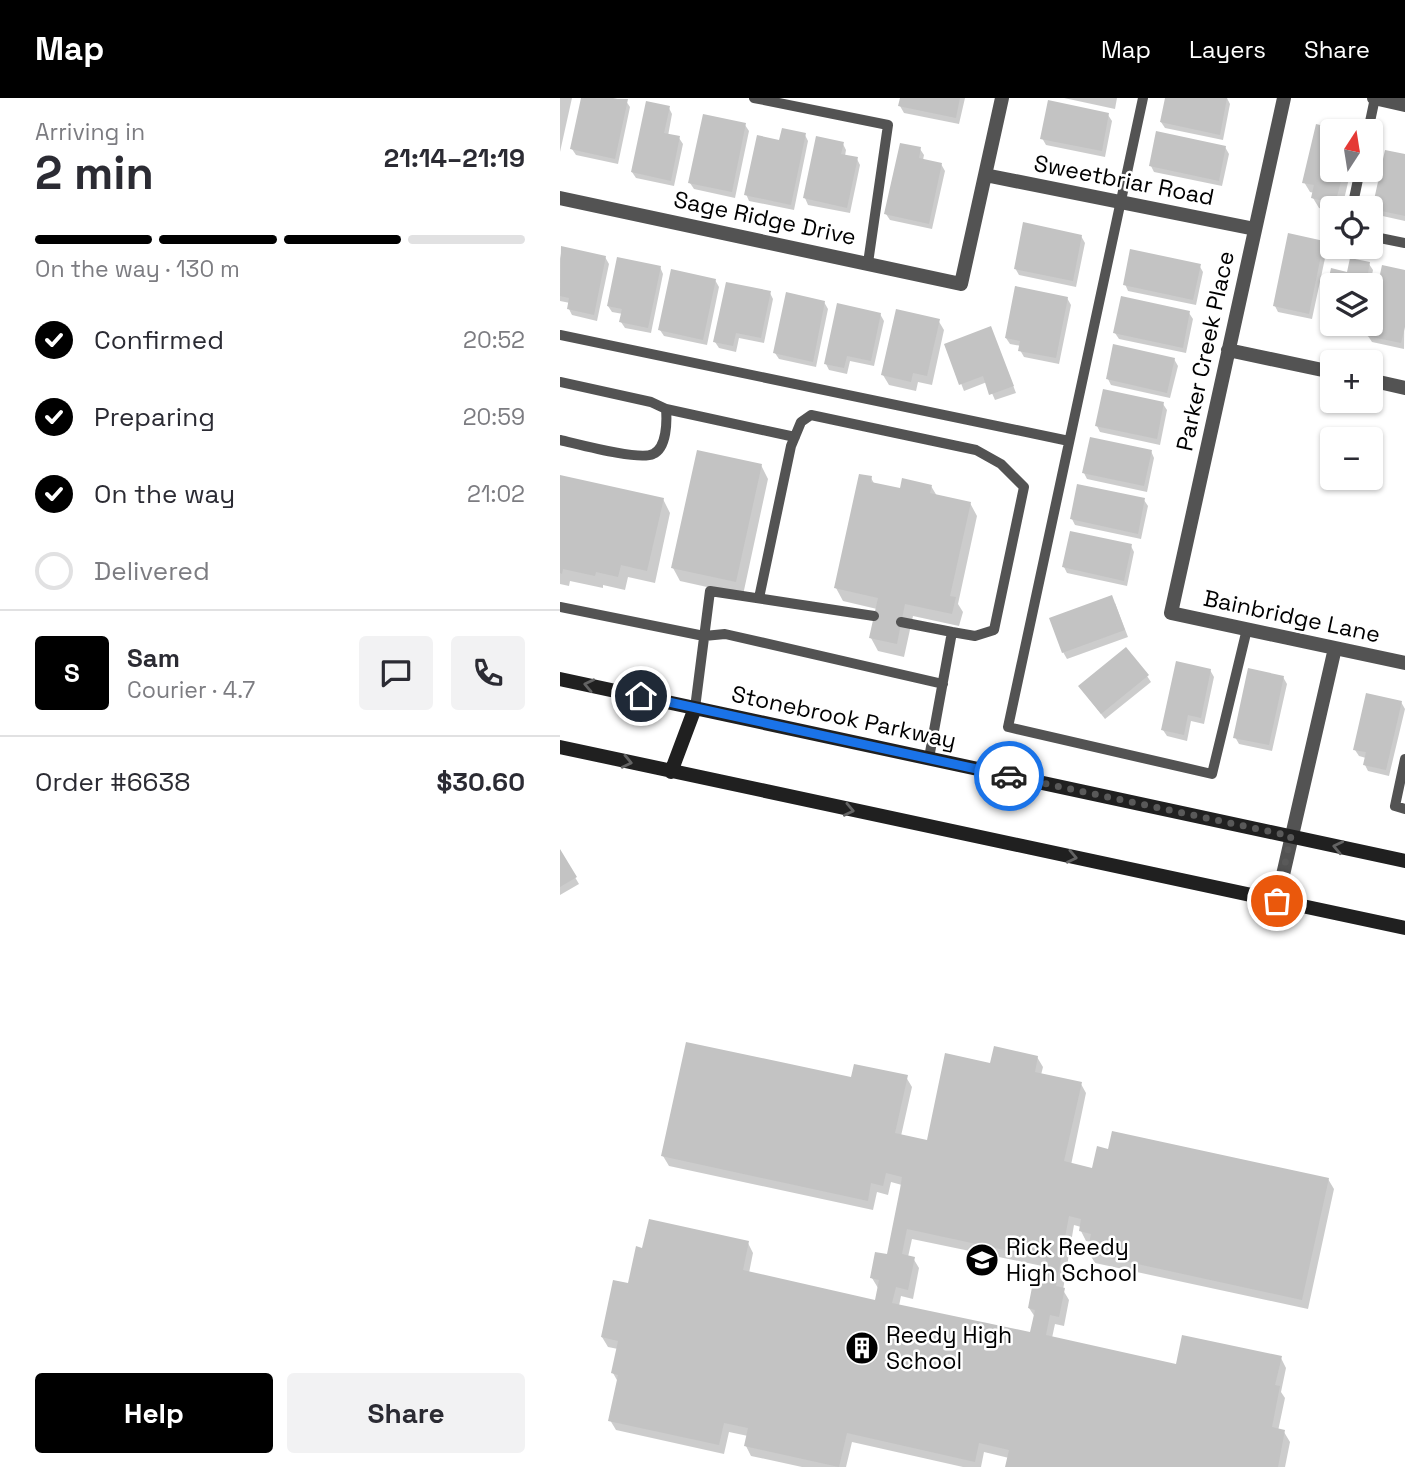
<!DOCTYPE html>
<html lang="en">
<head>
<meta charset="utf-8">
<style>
  :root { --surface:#fff; --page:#f2f2f3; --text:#2b2b33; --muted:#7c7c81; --line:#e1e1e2; --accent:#000 }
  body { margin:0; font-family:"Space Grotesk",sans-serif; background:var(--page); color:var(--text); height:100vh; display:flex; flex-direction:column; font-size:26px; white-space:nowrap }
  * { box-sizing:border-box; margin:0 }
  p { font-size:23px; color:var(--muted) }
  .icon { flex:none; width:38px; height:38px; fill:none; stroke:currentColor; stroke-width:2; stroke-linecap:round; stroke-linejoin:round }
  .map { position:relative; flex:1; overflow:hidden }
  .drawer { display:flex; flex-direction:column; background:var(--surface); width:560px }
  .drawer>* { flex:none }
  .needle { width:46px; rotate:12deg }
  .buttons { position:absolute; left:760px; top:21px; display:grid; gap:14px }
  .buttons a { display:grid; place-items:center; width:63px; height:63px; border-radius:7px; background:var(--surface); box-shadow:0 2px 5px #0004; font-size:35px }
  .pin { position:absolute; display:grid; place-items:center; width:60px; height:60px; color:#fff; margin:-30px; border:4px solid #fff; border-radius:50%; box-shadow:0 2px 7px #0007 }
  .courier { position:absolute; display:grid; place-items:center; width:70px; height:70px; margin:-35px; border:5px solid #1a73e8; border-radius:50%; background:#fff; color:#222; box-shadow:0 2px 9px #0007 }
  .headline em { font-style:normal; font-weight:600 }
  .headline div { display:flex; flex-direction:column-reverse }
  .headline { display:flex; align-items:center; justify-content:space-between; height:119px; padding:0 35px }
  h1 { font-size:46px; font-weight:600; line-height:52px }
  .bar { display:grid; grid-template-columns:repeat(4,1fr); gap:10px 7px; align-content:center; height:84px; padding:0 35px }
  .bar i { height:9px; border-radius:5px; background:var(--line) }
  .bar .current { background:var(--accent) }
  .bar p { grid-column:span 4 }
  .line { display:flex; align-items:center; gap:18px; padding:0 35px; border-top:2px solid var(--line) }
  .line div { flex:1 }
  .round { display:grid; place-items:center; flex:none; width:74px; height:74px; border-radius:7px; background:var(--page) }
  ol { padding:0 35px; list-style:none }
  li { display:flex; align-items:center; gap:21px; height:77px }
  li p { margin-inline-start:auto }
  li .icon { padding:7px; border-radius:50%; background:var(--accent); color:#fff; stroke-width:4 }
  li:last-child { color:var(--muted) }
  li i { width:38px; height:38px; border:4px solid var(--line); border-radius:50% }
  .cta { display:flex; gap:14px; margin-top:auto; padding:14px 35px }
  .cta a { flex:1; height:80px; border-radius:7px; background:var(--accent); color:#fff; font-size:28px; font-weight:600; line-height:80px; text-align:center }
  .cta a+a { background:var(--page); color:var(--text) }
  header { display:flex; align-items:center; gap:42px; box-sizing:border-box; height:98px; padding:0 35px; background:var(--accent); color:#fff }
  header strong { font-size:33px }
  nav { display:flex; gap:38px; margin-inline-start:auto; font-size:24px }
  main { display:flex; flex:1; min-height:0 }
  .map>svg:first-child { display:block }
  .shadow { fill:#0003; fill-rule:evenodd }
  .building { fill:#c3c3c3; fill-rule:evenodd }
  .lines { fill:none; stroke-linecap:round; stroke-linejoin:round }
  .lane { stroke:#535353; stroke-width:10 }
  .street { stroke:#535353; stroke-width:14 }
  .secondary { stroke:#202020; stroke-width:14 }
  .oneway { stroke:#636363 }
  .done { stroke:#595959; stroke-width:7; stroke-dasharray:0 12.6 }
  .route { stroke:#1a73e8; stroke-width:9 }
  .labels { text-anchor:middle; stroke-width:5; stroke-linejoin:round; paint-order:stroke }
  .street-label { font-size:23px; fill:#000; stroke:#fff }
  .poi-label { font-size:23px; fill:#000; stroke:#fff; text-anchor:start }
</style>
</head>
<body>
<header>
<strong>Map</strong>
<nav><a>Map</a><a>Layers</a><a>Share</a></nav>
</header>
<main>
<section class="drawer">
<div class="headline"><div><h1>2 min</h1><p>Arriving in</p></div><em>21:14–21:19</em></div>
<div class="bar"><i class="current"></i><i class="current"></i><i class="current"></i><i></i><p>On the way · 130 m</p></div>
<ol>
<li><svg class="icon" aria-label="check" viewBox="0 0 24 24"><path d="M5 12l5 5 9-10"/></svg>Confirmed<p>20:52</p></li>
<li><svg class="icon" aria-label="check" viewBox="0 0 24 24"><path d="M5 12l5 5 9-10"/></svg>Preparing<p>20:59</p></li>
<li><svg class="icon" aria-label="check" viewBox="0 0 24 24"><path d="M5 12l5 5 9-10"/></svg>On the way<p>21:02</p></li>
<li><i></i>Delivered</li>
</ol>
<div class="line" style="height:126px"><b class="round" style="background:var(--accent);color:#fff">S</b><div><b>Sam</b><p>Courier · 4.7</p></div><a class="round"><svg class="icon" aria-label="chat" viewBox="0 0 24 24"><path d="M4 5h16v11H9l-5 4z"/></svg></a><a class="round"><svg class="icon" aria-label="phone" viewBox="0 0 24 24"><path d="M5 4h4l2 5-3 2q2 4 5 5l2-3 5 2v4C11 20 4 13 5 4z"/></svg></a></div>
<div class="line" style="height:91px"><div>Order #6638</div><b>$30.60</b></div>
<div class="cta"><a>Help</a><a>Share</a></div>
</section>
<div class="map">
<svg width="845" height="1369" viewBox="0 0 845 1369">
  <rect width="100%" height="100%" fill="#fff"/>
  <path class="shadow" d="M0 0H12L0 54Z
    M23 0H53L66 3 70 9 58 66 16 57 12 51Z
    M342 0H405L399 26 344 15 340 8Z
    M504 0H557L555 11Z
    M606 0H667L670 6 663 42 605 30 601 24Z
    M109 10 112 16 108 38 119 40 123 46 114 88 76 80 72 74Z
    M548 17 552 23 545 59 486 47 482 40Z
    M185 27 189 33 175 100 134 91 130 85Z
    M758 28 778 33H772V72H791L782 110H772V113L759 110 753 100 754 95 750 94 744 84Z
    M245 37 248 43 234 112 189 103 186 96 221 44Z
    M283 46 286 52 285 58 297 61 300 67 290 115 248 107 245 100Z
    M665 49 669 56 662 88 594 74 591 68Z
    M360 51 364 57 363 62 381 66 385 73 372 131 330 122 326 116Z
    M826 54 845 58V123L818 117 814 111Z
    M521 138 525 145 516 189 459 177 455 170Z
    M763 144 767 151 752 221 718 214 715 208Z
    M2 150 45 159 49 166 37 223 12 217 9 211 10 205 0 203V161Z
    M809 166 813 172 810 187H772V226H802L800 235 766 228 762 222 773 172 789 176Z
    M639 167 643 174 636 207 568 193 565 186Z
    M100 169 103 176 91 235 65 230 61 224 63 216 52 214 48 208Z
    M823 169 845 174 844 251 812 244 808 238Z
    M155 182 159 189 147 247 104 238 100 232Z
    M210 195 213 201 204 245 179 240 176 254 159 250 155 244Z
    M507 200 511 207 499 266 464 259 460 252 461 248 450 246 446 240Z
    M264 204 268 211 256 269 219 261 215 255Z
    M629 215 633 221 626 255 559 241 555 235Z
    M320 216 324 223 314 268 290 263 287 276 269 272 266 266Z
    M378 222 384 232 372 287 358 284 356 293 329 287 323 277Z
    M431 230 456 295 435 302 427 284 404 293 386 247Z
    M614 261 618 268 610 300 551 287 548 281Z
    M603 306 607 312 600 347 540 334 537 328Z
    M591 353 594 360 587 394 527 381 524 375Z
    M201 367 208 381 183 497 120 483 113 470Z
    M0 379 103 401 110 415 95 485 68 479 65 492 43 487V490L10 483 9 488 0 486Z
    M311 380 315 387 341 392 371 388 377 398 410 405 417 418 398 506 403 514 399 528 353 518 344 559 318 553 311 540 317 511 283 503 276 490Z
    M584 402 588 408 581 441 515 427 512 421Z
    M571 448 574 454 567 488 507 475 504 469Z
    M555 505 568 539 507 561 503 554Z
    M650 572 654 579 644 626 631 623 627 643 607 638 603 632Z
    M587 578 591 584 545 621 524 594Z
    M723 579 727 586 712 653 679 646 675 639Z
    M841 604 845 611 829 678 808 673 805 667 806 660 799 658 795 652Z
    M0 754 19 786 0 797Z
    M477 959 483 969 481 977 521 986 526 995 511 1067 533 1072 768 1081 774 1091 748 1211 535 1165 529 1155 531 1144 526 1143 521 1133V1129L514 1127 503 1192 509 1202 504 1228 495 1226 492 1240 617 1268 721 1260 726 1270 721 1294 725 1300 718 1333 724 1334 730 1344 725 1369H447L449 1360 424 1354 421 1369H403L292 1344 286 1369H242L191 1358 186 1348 188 1338 169 1334 164 1356 56 1332 50 1322 58 1284 53 1275 58 1251 48 1249 42 1239 69 1187 84 1152 188 1145 193 1155 189 1175 316 1204 318 1190 312 1180 328 1158 342 1087 331 1084 328 1097 317 1094 313 1112 109 1068 103 1058 292 982 346 979 352 989 341 1038 368 1044 431 967ZM352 1141 487 1169 483 1188 469 1210 475 1219 472 1236 339 1208 341 1198 353 1201 359 1170 353 1160 348 1159Z"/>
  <path class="building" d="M21 0 68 1 55 61 10 51Z
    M340 0H400L396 20 338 8Z
    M605 0H667L660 37 600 24Z
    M488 2 549 15 542 53 480 41Z
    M86 3 110 8 104 35 120 38 111 83 71 74Z
    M143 16 186 25 172 94 128 85Z
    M756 26 781 32 772 33V72H784L775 106 751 100 754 87 742 85Z
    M222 30 246 35 231 107 184 97 197 37 219 42Z
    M596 33 666 48 659 83 589 68Z
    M256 38 284 44 281 56 298 59 287 110 243 100Z
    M340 45 361 49 359 60 382 65 369 126 324 116Z
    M825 52 845 56V118L812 111Z
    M463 124 522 137 513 183 454 171Z
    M728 135 764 143 749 216 713 208Z
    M1 148 46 158 34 217 7 211 9 200 0 198Z
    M570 151 641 166 633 202 563 187Z
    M57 159 101 168 88 230 59 224 62 211 47 208Z
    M790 160 810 164 806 187H772V224L760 222 771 170 787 174Z
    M822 167 845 172V229L841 245 807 238Z
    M111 171 156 181 143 242 98 232Z
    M166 184 211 193 201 240 176 235 173 248 153 244Z
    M455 188 508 199 496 260 458 253 460 243 445 240Z
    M226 194 265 203 253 264 213 255Z
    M561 198 630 213 623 250 553 235Z
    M277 205 321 215 311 263 287 258 284 270 264 266Z
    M336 211 380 221 367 278 353 275 351 284 321 277Z
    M431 228 454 288 429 297 423 278 399 287 384 246Z
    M553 246 615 260 607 295 546 281Z
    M543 291 604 304 597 341 535 328Z
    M530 339 592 352 584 388 522 375Z
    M137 352 202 366 176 484 111 470Z
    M299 376 312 378 311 384 340 390 342 380 372 387 370 395 411 404 390 498 396 499 392 516 345 506 337 546 309 540 318 500 274 490Z
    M0 377 104 400 87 473 61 467 58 479 36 474 35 478 3 471 2 476 0 475Z
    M517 386 585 400 578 436 510 421Z
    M510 433 572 446 564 483 502 469Z
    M552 497 565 532 502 555 489 520Z
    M566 549 589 577 541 616 518 588Z
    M616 563 651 571 641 620 628 617 624 637 601 632Z
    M688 570 724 578 709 647 673 640Z
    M806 595 842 603 826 672 803 667 806 654 793 652Z
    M0 751 17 779 0 789Z
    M126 944 291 979 294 966 348 977 335 1035 367 1042 385 955 430 965 434 948 478 958 475 974 522 984 504 1063 532 1070 537 1048 548 1051 552 1033 769 1080 742 1202 527 1155 531 1136 519 1133 521 1121 509 1118 496 1188 505 1190 499 1219 490 1217 486 1237 616 1266 622 1237 722 1258 715 1287 720 1288 712 1329 725 1332 718 1369H445L449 1352 419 1345 415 1364 287 1335 279 1369 184 1348 188 1330 164 1325 159 1347 48 1323 58 1277 51 1275 58 1243 41 1239 53 1182 68 1185 76 1148 82 1150 89 1121 189 1143 183 1172 315 1202 319 1182 310 1180 315 1154 327 1156 340 1091 342 1079 326 1075 323 1088 311 1085 308 1103 101 1058ZM347 1131 486 1161 482 1186 473 1184 468 1210 475 1212 470 1234 332 1205 336 1189 348 1192 355 1159 342 1156Z"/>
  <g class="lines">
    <path class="lane" d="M194 0 328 27 308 165
      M583 0 448 629 652 676 687 531
      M808 33 815 0
      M792 110 800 72
      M810 138 845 145
      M0 237 509 343
      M0 284 91 304 106 311C107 323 107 350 93 356 79 363 18 346 0 342
      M106 311 235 339
      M199 500 231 348 241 324 251 317 416 352 441 366 464 389 434 532 415 538 392 534
      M0 509 144 538 165 536 383 586
      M341 524 392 534 369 660
      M135 610 150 493 314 518
      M845 661 835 708 845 711"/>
    <path class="street" d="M724 0 611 515 845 565
      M814 0 845 7
      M425 77 695 131
      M0 100 401 186 442 0
      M668 252 772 274
      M810 282 845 290
      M717 803 775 550"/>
    <path class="secondary" d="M0 581 845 763
      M0 649 845 830
      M111 674 135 610"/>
  </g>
  <defs><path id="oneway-chevron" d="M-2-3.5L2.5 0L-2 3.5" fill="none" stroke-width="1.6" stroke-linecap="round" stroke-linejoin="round" transform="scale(1.75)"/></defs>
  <g class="oneway">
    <use href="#oneway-chevron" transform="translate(29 587) rotate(-168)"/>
    <use href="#oneway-chevron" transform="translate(67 664) rotate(13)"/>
    <use href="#oneway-chevron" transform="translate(289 712) rotate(12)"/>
    <use href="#oneway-chevron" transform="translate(778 749) rotate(-168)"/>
    <use href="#oneway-chevron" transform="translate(512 759) rotate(12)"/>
  </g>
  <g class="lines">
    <path class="done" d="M449 678 731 738 717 803"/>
    <path class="route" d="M81 598 449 678"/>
  </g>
  <defs>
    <symbol id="school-disc" viewBox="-11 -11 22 22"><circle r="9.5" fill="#000" stroke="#fff"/><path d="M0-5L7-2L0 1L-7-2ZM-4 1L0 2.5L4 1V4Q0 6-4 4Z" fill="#fff"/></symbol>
    <symbol id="building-disc" viewBox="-11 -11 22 22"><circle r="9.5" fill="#000" stroke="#fff"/><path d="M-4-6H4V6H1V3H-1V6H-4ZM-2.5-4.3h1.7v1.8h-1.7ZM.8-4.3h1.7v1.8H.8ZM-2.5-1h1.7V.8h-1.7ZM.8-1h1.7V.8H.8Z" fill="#fff"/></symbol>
  </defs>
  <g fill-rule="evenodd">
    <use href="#school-disc" x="403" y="1143" width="38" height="38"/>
    <use href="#building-disc" x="283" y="1231" width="38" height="38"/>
  </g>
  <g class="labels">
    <g class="street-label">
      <text transform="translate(564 82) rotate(11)" y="8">Sweetbriar Road</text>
      <text transform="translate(205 120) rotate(12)" y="8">Sage Ridge Drive</text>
      <text transform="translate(645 253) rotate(-78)" y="8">Parker Creek Place</text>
      <text transform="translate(732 518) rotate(12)" y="8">Bainbridge Lane</text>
      <text transform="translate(284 619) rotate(12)" y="8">Stonebrook Parkway</text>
    </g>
    <g class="poi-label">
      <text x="446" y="1157">Rick Reedy<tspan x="446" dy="26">High School</tspan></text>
      <text x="326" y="1245">Reedy High<tspan x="326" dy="26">School</tspan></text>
    </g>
  </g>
</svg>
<div class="buttons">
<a><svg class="needle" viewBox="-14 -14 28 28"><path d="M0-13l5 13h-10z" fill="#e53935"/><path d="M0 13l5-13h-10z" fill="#7c7c81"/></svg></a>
<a><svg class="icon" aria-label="locate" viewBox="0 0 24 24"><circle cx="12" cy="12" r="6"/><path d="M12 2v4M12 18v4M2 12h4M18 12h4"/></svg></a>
<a><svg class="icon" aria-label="layers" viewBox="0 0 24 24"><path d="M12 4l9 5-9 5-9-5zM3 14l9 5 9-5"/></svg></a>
<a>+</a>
<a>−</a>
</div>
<div class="pin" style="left:717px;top:803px;background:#ea580c"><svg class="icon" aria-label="bag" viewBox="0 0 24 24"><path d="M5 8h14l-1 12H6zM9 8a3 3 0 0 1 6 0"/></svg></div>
<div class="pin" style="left:81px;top:598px;background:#1f2937"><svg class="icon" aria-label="home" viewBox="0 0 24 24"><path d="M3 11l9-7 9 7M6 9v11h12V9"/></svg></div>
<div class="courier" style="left:449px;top:678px"><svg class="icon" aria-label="car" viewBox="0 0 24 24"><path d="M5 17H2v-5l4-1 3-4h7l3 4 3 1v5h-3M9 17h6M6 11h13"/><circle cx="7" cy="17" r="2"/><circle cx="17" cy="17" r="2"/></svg></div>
</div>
</main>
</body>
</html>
